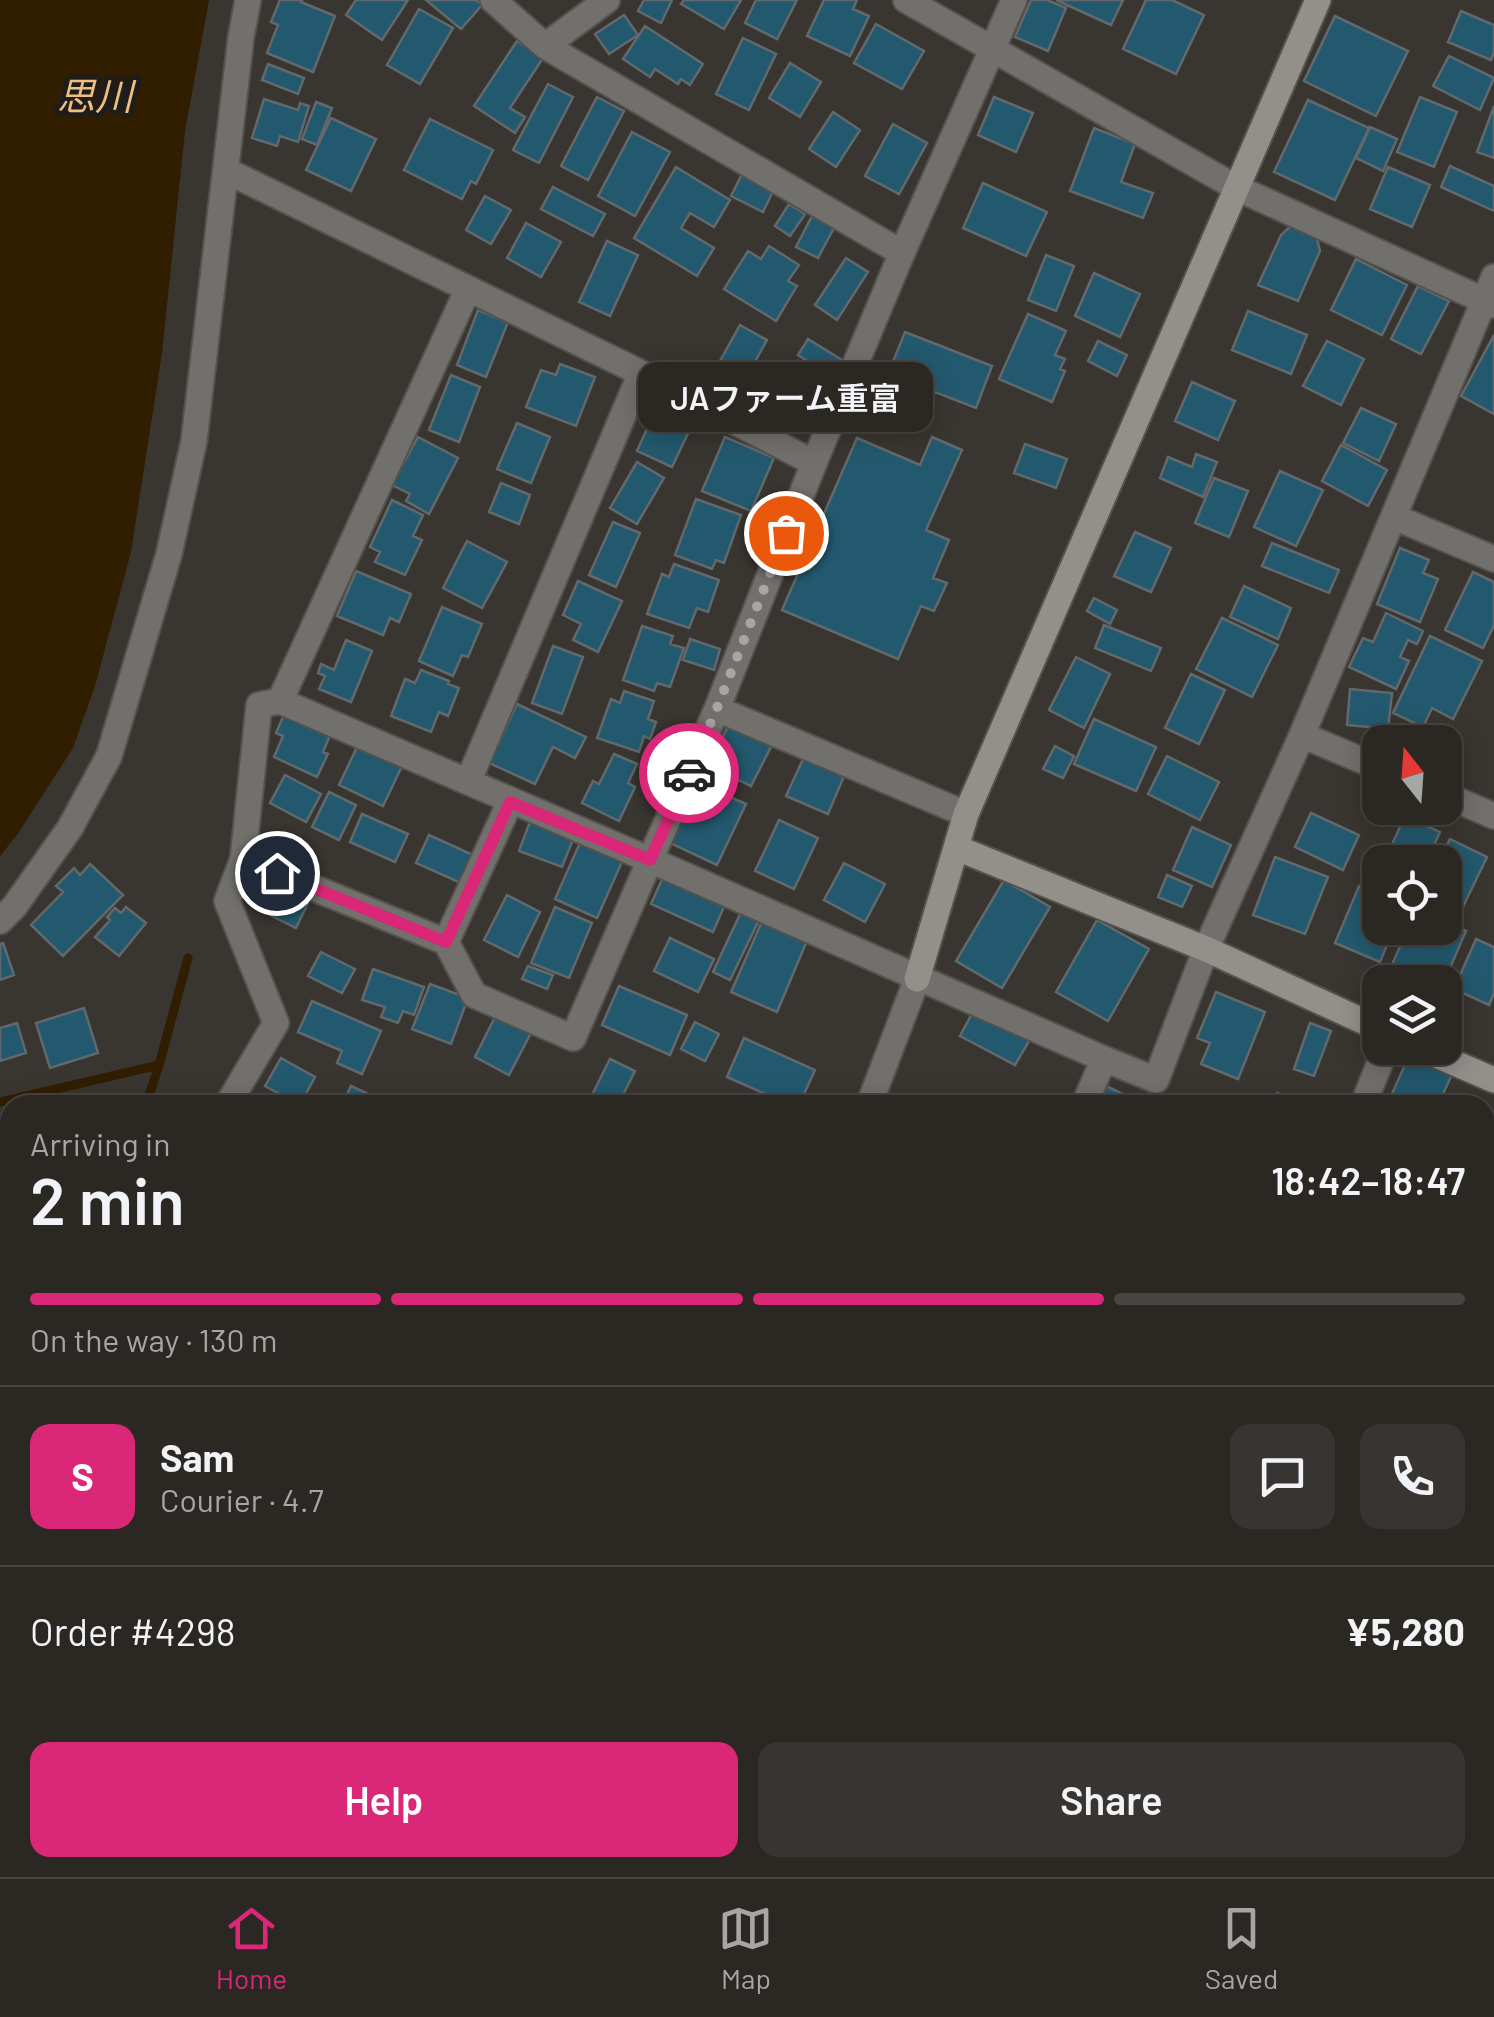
<!DOCTYPE html>
<html lang="en">
<head>
<meta charset="utf-8">
<style>
  :root { --surface:#2b2824; --page:#373431; --text:#f1f3f6; --muted:#a6a6a6; --line:#474441; --accent:#db2777 }
  body { margin:0; font-family:Barlow,"Noto Sans JP",sans-serif; background:var(--page); color:var(--text); height:100vh; display:flex; flex-direction:column; font-size:38px; white-space:nowrap }
  * { box-sizing:border-box; margin:0 }
  p { font-size:32px; color:var(--muted) }
  .icon { flex:none; width:55px; height:55px; fill:none; stroke:currentColor; stroke-width:2; stroke-linecap:round; stroke-linejoin:round }
  .map { position:relative; flex:1; overflow:hidden }
  .panel { position:absolute; left:0px; top:1095px; width:1495px; height:782px; display:flex; flex-direction:column; background:var(--surface); border-radius:30px 30px 0 0; box-shadow:0 5px 25px #0003,0 0 0 2px var(--line) }
  .panel>* { flex:none }
  .needle { width:65px; rotate:343deg }
  .controls { position:absolute; left:1362px; top:725px; display:grid; gap:20px }
  .controls a { display:grid; place-items:center; width:100px; height:100px; border-radius:20px; background:var(--surface); box-shadow:0 5px 25px #0003,0 0 0 2px var(--line); font-size:50px }
  .pin { position:absolute; display:grid; place-items:center; width:85px; height:85px; color:#fff; margin:-42px; border:5px solid #fff; border-radius:50%; box-shadow:0 2px 10px #0007 }
  .courier { position:absolute; display:grid; place-items:center; width:100px; height:100px; margin:-50px; border:8px solid #db2777; border-radius:50%; background:#fff; color:#222; box-shadow:0 2px 12px #0007 }
  .bubble { position:absolute; height:70px; border-radius:20px; background:var(--surface); box-shadow:0 5px 25px #0003,0 0 0 2px var(--line); font-size:32px; font-weight:600; line-height:70px; text-align:center }
  .headline em { font-style:normal; font-weight:600 }
  .headline div { display:flex; flex-direction:column-reverse }
  .headline { display:flex; align-items:center; justify-content:space-between; height:170px; padding:0 30px }
  h1 { font-size:65px; font-weight:600; line-height:75px }
  .bar { display:grid; grid-template-columns:repeat(4,1fr); gap:15px 10px; align-content:center; height:120px; padding:0 30px }
  .bar i { height:12px; border-radius:8px; background:var(--line) }
  .bar .selected { background:var(--accent) }
  .bar p { grid-column:span 4 }
  .line { display:flex; align-items:center; gap:25px; padding:0 30px; border-top:2px solid var(--line) }
  .line div { flex:1 }
  .round { display:grid; place-items:center; flex:none; width:105px; height:105px; border-radius:20px; background:var(--page) }
  .button { display:flex; gap:20px; margin-top:auto; padding:20px 30px }
  .button a { flex:1; height:115px; border-radius:20px; background:var(--accent); color:#fff; font-size:40px; font-weight:600; line-height:115px; text-align:center }
  .button a+a { background:var(--page); color:var(--text) }
  .dock { display:flex; justify-content:space-around; align-items:center; height:140px; border-top:2px solid var(--line); background:var(--surface); font-size:28px; color:var(--muted) }
  .dock a { display:grid; justify-items:center; gap:5px }
  .dock .selected { color:var(--accent) }
  .map>svg:first-child { display:block }
  .green { fill:#685235 }
  .water { fill:#311e00 }
  .lines { fill:none; stroke-linecap:round; stroke-linejoin:round }
  .stream { stroke:#311e00; stroke-width:9 }
  .building { fill:#23596e; stroke:#62696c; stroke-width:2.5 }
  .street-casing { stroke:#55514c; stroke-width:29 }
  .secondary-casing { stroke:#55514c; stroke-width:29 }
  .street { stroke:#72706d; stroke-width:25 }
  .secondary { stroke:#938f8b; stroke-width:25 }
  .done { stroke:#a9a6a2; stroke-width:10; stroke-dasharray:0 18 }
  .route { stroke:#db2777; stroke-width:12 }
  .labels { text-anchor:middle; stroke-width:10; stroke-linejoin:round; paint-order:stroke }
  .water-label { font-size:38px; font-style:italic; fill:#edbe7f; stroke:#1f1d1b }
</style>
</head>
<body>
<div class="map">
<svg width="1494" height="1877" viewBox="0 0 1494 1877">
  <rect width="100%" height="100%" fill="#393530"/>
  <path class="green" d="M335 1868H489L484 1877H334Z"/>
  <path class="water" d="M0 0H209L185 131 162 353 131 552 95 686 73 748 17 835 0 856Z"/>
  <g class="lines">
    <path class="stream" d="M159 1065 188 958
      M0 1102 159 1065 146 1105
      M0 1533 10 1524"/>
  </g>
  <path class="building" d="M280 0H302L301 2 335 16 313 72 267 53 278 25 271 22Z
    M356 0H408L382 40 346 15Z
    M426 0H476L482 5 461 29Z
    M644 0H672L661 23 638 11Z
    M684 0H741L724 29 681 4Z
    M756 0H797L777 39 745 23Z
    M824 0H857L853 9 869 16 850 56 807 36Z
    M1031 0H1047L1066 8 1048 51 1015 37Z
    M1056 0H1123L1111 25Z
    M1146 0H1172L1204 15 1176 74 1123 49Z
    M419 9 453 28 420 84 387 65Z
    M1461 11 1494 25V52L1491 60 1448 42Z
    M624 15 638 35 609 54 595 34Z
    M1335 16 1408 51 1376 116 1304 81Z
    M876 24 924 51 902 89 854 63Z
    M645 26 703 64 690 85 681 79 678 84 655 69 650 77 623 59Z
    M743 38 776 54 749 110 716 94Z
    M517 41 543 58 510 108 525 117 515 133 474 106Z
    M1449 56 1494 78 1480 110 1433 86Z
    M790 63 821 82 800 117 769 98Z
    M268 64 304 78 298 94 262 80Z
    M548 84 573 97 539 163 513 150Z
    M597 97 624 111 588 180 561 166Z
    M994 97 1033 113 1016 152 978 135Z
    M1420 97 1457 112 1434 167 1397 152Z
    M264 99 298 110 300 103 309 106 298 142 280 136 277 146 252 138Z
    M1308 100 1369 128 1335 200 1274 172Z
    M316 102 332 108 317 145 302 139Z
    M1494 106V158L1477 152Z
    M833 112 860 130 836 167 809 149Z
    M331 118 376 139 351 191 306 170Z
    M430 119 493 150 476 184 471 181 462 199 404 170Z
    M893 124 927 143 899 194 865 176Z
    M1370 127 1397 139 1383 171 1356 158Z
    M1094 128 1135 144 1121 182 1153 193 1143 218 1070 191Z
    M632 132 670 152 635 216 598 196Z
    M1450 166 1494 186V211L1441 187Z
    M676 167 730 200 714 227 690 213 681 228 714 248 697 276 634 238Z
    M1388 167 1430 185 1412 227 1370 209Z
    M742 174 773 191 763 212 731 196Z
    M983 183 1047 212 1026 256 963 228Z
    M553 187 605 214 593 236 541 209Z
    M485 196 511 210 491 244 466 230Z
    M789 204 805 214 790 236 775 226Z
    M812 216 834 228 818 258 796 247Z
    M526 223 561 242 541 277 507 258Z
    M1291 226 1316 235 1320 251 1298 301 1258 285 1281 235Z
    M607 241 638 255 610 316 579 302Z
    M769 246 799 265 788 281 797 286 776 321 724 289 748 251 761 259Z
    M1046 255 1074 266 1056 311 1028 300Z
    M846 258 868 272 837 320 815 305Z
    M1356 259 1407 285 1382 335 1331 310Z
    M1094 273 1140 294 1120 337 1075 316Z
    M1418 286 1449 301 1421 354 1391 339Z
    M478 310 508 322 486 377 457 365Z
    M1248 311 1307 335 1291 374 1232 350Z
    M1028 314 1066 331 1055 355 1065 359 1060 369 1065 371 1052 402 999 379Z
    M740 325 767 340 737 394 710 379Z
    M905 332 992 366 976 408 888 374Z
    M1494 335V414L1461 396Z
    M808 339 842 360 832 376 798 355Z
    M1098 341 1127 355 1117 376 1088 361Z
    M1327 341 1364 359 1341 405 1303 386Z
    M798 361 823 372 800 420 760 401 769 381 786 389Z
    M560 364 595 377 576 426 526 407 541 370 556 375Z
    M451 375 480 387 459 442 429 430Z
    M1192 382 1235 401 1218 440 1175 421Z
    M1361 408 1396 424 1379 461 1343 443Z
    M655 411 691 427 672 467 637 451Z
    M517 423 550 437 531 483 497 469Z
    M418 437 458 458 429 514 406 501 410 494 392 485Z
    M725 437 774 458 751 511 702 491Z
    M932 437 962 450 926 530 949 540 933 578 947 583 934 611 921 606 898 659 782 610 857 438 920 465Z
    M1025 444 1067 459 1056 488 1014 473Z
    M1341 445 1387 470 1368 506 1322 481Z
    M1196 454 1217 462 1203 497 1160 478 1168 457 1192 467Z
    M637 462 664 478 637 524 610 508Z
    M1280 471 1323 490 1296 546 1254 527Z
    M1214 478 1248 491 1229 537 1195 523Z
    M501 483 530 495 519 524 489 512Z
    M696 499 741 515 724 563 716 560 712 569 675 555Z
    M392 500 423 515 413 536 422 540 405 575 375 562 380 552 370 547Z
    M613 522 640 533 616 587 589 575Z
    M1135 532 1171 548 1151 592 1114 576Z
    M467 541 507 562 482 608 443 588Z
    M1272 543 1339 570 1329 593 1262 566Z
    M1400 548 1429 560 1423 573 1438 579 1420 622 1377 604Z
    M674 564 719 580 708 612 697 608 689 628 647 614 662 574 669 577Z
    M356 571 411 594 399 622 390 618 383 635 337 616Z
    M1473 572 1494 582V625L1483 648 1445 630Z
    M578 581 622 601 598 652 573 640 581 624 563 615Z
    M1244 586 1291 608 1278 639 1230 617Z
    M1094 598 1117 610 1110 624 1087 611Z
    M442 607 482 624 468 657 462 655 453 676 419 661Z
    M1386 613 1423 631 1417 644 1408 640 1400 657 1409 661 1396 689 1349 667 1363 638 1373 642Z
    M1222 618 1278 645 1252 697 1196 669Z
    M1104 625 1161 648 1151 671 1095 648Z
    M642 626 673 636 670 644 684 648 670 687 657 683 654 691 623 680Z
    M1430 636 1482 661 1453 719 1432 708 1423 727 1393 713Z
    M690 639 720 649 714 670 683 660Z
    M346 640 372 651 351 702 319 689 325 676 318 673 321 664 334 670Z
    M553 646 583 657 562 714 532 703Z
    M1076 657 1110 674 1084 728 1049 710Z
    M421 670 449 681 448 684 459 688 448 716 439 712 431 732 391 716 405 679 415 683Z
    M1191 674 1225 690 1199 744 1165 728Z
    M1350 689 1392 693 1388 729 1347 725Z
    M624 691 654 701 648 719 656 722 650 739 644 736 639 752 597 738 611 699 620 703Z
    M517 704 586 737 575 758 553 747 535 784 489 763Z
    M286 710 332 731 323 752 328 754 317 777 274 757 283 736 276 733Z
    M1094 719 1156 747 1136 791 1074 764Z
    M729 724 772 745 751 786 709 765Z
    M358 745 402 766 383 806 339 785Z
    M1055 746 1074 756 1063 778 1043 769Z
    M614 754 637 764 628 783 635 787 619 821 582 803 593 781 599 784Z
    M1167 756 1219 782 1200 820 1148 794Z
    M803 759 844 776 828 814 786 796Z
    M285 775 321 794 306 822 270 803Z
    M698 783 746 804 717 865 670 843Z
    M329 792 356 805 339 840 312 827Z
    M1311 813 1359 835 1343 870 1295 847Z
    M362 814 408 834 395 862 350 842Z
    M532 816 576 832 562 867 519 851Z
    M1405 816 1440 832 1426 862H1384Z
    M779 820 818 838 794 889 755 871Z
    M1192 827 1231 845 1212 887 1173 870Z
    M429 835 475 856 463 884 416 863Z
    M583 836 625 855 597 918 555 899Z
    M1450 839 1487 857 1459 915 1445 908V862H1439Z
    M1275 857 1328 877 1305 934 1253 915Z
    M844 863 885 884 865 922 824 900Z
    M90 864 123 895 63 956 31 925 63 892 56 886 74 868 80 875Z
    M665 873 727 900 713 932 651 904Z
    M1167 875 1192 886 1182 907 1158 897Z
    M273 879 311 897 296 928 258 909Z
    M1004 880 1050 907 1002 988 956 961Z
    M1359 886 1380 894V928H1394L1380 962 1335 943Z
    M507 895 540 912 518 957 484 940Z
    M126 907 146 923 119 956 95 937 110 920 107 917 115 908 121 913Z
    M555 907 592 923 569 978 531 963Z
    M742 910 760 918 730 980 713 972Z
    M764 917 809 936 777 1012 731 992Z
    M1097 920 1149 949 1108 1021 1056 992Z
    M1445 922 1466 931 1444 982H1428L1391 967 1408 928H1445Z
    M670 938 714 959 698 992 654 971Z
    M1476 939 1494 947V993L1489 1005 1454 989Z
    M3 943 14 975 0 980V944Z
    M321 952 355 969 342 993 308 976Z
    M528 966 553 975 547 989 522 979Z
    M373 969 424 987 414 1015 403 1011 398 1023 381 1017 385 1007 362 1000Z
    M430 984 468 998 451 1044 412 1029Z
    M619 986 687 1015 670 1055 602 1025Z
    M1216 992 1265 1012 1238 1079 1201 1064 1210 1043 1197 1038Z
    M312 1001 381 1031 362 1074 337 1063 342 1051 298 1032Z
    M976 1006 1032 1036 1015 1065 960 1036Z
    M84 1008 98 1053 50 1068 36 1023Z
    M497 1013 532 1031 509 1075 475 1057Z
    M695 1022 719 1034 705 1061 681 1049Z
    M17 1023 26 1053 0 1061V1028Z
    M1310 1023 1331 1031 1314 1076 1294 1069Z
    M744 1038 815 1070 799 1105H790L727 1077Z
    M1412 1049 1455 1068 1438 1105H1387Z
    M281 1058 315 1077 300 1105 265 1086Z
    M610 1059 635 1071 618 1105H592L588 1103Z
    M351 1086 392 1105H342Z
    M1106 1086 1144 1104 1143 1105H1097Z
    M1277 1093 1304 1105H1272Z
    M1485 1112 1494 1116V1143L1485 1139Z
    M1485 1175 1494 1180 1485 1198Z
    M1493 1196 1494 1197V1259L1485 1254V1211Z
    M1485 1292 1494 1297V1332L1485 1346Z
    M1485 1375 1494 1382V1388L1485 1400Z
    M1494 1538V1592L1485 1603V1548Z
    M1485 1616 1494 1620V1678L1485 1697Z
    M1485 1731 1494 1734V1762L1485 1759Z
    M0 1750 10 1764V1868H68L55 1877H5L0 1870Z
    M1485 1839H1494V1877H1475L1476 1868H1485Z
    M87 1868H125L111 1877H93Z
    M927 1868H948L954 1870 951 1877H922Z
    M1118 1868H1125L1137 1877H1110Z
    M1147 1868H1188L1184 1877H1168Z
    M1210 1868H1254L1272 1877H1205Z
    M1415 1869 1466 1875V1877H1414Z"/>
  <g class="lines">
    <defs>
      <path id="street" d="M493 0 545 46 902 253
        M906 0 1237 188 1494 305
        M1014 0 902 253 814 463 717 709 650 860 1104 1059 1084 1105
        M545 46 607 0
        M227 171 641 373 814 463
        M1394 517 1494 559
        M280 701 468 289
        M717 709 966 814
        M1302 735 1380 768
        M468 782 641 373
        M1445 795 1494 816
        M0 921 14 907 70 828 109 756 169 554 194 441 241 37 248 0
        M446 942 510 802
        M1104 1059 1156 1080 1206 949 1302 735 1494 277
        M231 1105V1099L276 1023 227 901 243 859 259 705 280 701 650 860 573 1038 474 995 446 942 243 859
        M869 1105 917 979
        M1363 1105 1386 1048
        M1485 1280 1494 1285
        M0 1298 10 1296
        M1485 1472 1494 1480
        M1485 1792 1494 1796
        M549 1868 582 1877
        M188 1877 197 1868
        M510 1877 514 1868
        M1094 1877 1098 1868"/>
      <path id="secondary" d="M957 848 1206 949 1380 1029
        M917 979 966 814 1318 0
        M1420 1048 1494 1080"/>
    </defs>
    <use href="#street" class="street-casing"/>
    <use href="#secondary" class="secondary-casing"/>
    <use href="#street" class="street"/>
    <use href="#secondary" class="secondary"/>
  </g>
  <g class="lines">
    <path class="done" d="M689 773 717 708 786 533"/>
    <path class="route" d="M277 873 446 942 510 802 650 860 689 773"/>
  </g>
  <g class="labels">
    <g class="water-label">
      <text x="95" y="110">思川</text>
    </g>
  </g>
</svg>
<div class="controls">
<a><svg class="needle" viewBox="-14 -14 28 28"><path d="M0-13l5 13h-10z" fill="#e53935"/><path d="M0 13l5-13h-10z" fill="#a6a6a6"/></svg></a>
<a><svg class="icon" aria-label="locate" viewBox="0 0 24 24"><circle cx="12" cy="12" r="6"/><path d="M12 2v4M12 18v4M2 12h4M18 12h4"/></svg></a>
<a><svg class="icon" aria-label="layers" viewBox="0 0 24 24"><path d="M12 4l9 5-9 5-9-5zM3 14l9 5 9-5"/></svg></a>
</div>
<div class="pin" style="left:786px;top:533px;background:#ea580c"><svg class="icon" aria-label="bag" viewBox="0 0 24 24"><path d="M5 8h14l-1 12H6zM9 8a3 3 0 0 1 6 0"/></svg></div>
<div class="pin" style="left:277px;top:873px;background:#1f2937"><svg class="icon" aria-label="home" viewBox="0 0 24 24"><path d="M3 11l9-7 9 7M6 9v11h12V9"/></svg></div>
<div class="courier" style="left:689px;top:773px"><svg class="icon" aria-label="car" viewBox="0 0 24 24"><path d="M5 17H2v-5l4-1 3-4h7l3 4 3 1v5h-3M9 17h6M6 11h13"/><circle cx="7" cy="17" r="2"/><circle cx="17" cy="17" r="2"/></svg></div>
<div class="bubble" style="left:638px;top:362px;width:295px">JAファーム重富</div>
<section class="panel">
<div class="headline"><div><h1>2 min</h1><p>Arriving in</p></div><em>18:42–18:47</em></div>
<div class="bar"><i class="selected"></i><i class="selected"></i><i class="selected"></i><i></i><p>On the way · 130 m</p></div>
<div class="line" style="height:180px"><b class="round" style="background:var(--accent);color:#fff">S</b><div><b>Sam</b><p>Courier · 4.7</p></div><a class="round"><svg class="icon" aria-label="chat" viewBox="0 0 24 24"><path d="M4 5h16v11H9l-5 4z"/></svg></a><a class="round"><svg class="icon" aria-label="phone" viewBox="0 0 24 24"><path d="M5 4h4l2 5-3 2q2 4 5 5l2-3 5 2v4C11 20 4 13 5 4z"/></svg></a></div>
<div class="line" style="height:130px"><div>Order #4298</div><b>¥5,280</b></div>
<div class="button"><a>Help</a><a>Share</a></div>
</section>
</div>
<nav class="dock">
<a class="selected"><svg class="icon" aria-label="home" viewBox="0 0 24 24"><path d="M3 11l9-7 9 7M6 9v11h12V9"/></svg>Home</a>
<a><svg class="icon" aria-label="map" viewBox="0 0 24 24"><path d="M3 6l6-2 6 2 6-2v14l-6 2-6-2-6 2zM9 4v14M15 6v14"/></svg>Map</a>
<a><svg class="icon" aria-label="saved" viewBox="0 0 24 24"><path d="M7 4h10v16l-5-4-5 4z"/></svg>Saved</a>
</nav>
</body>
</html>
